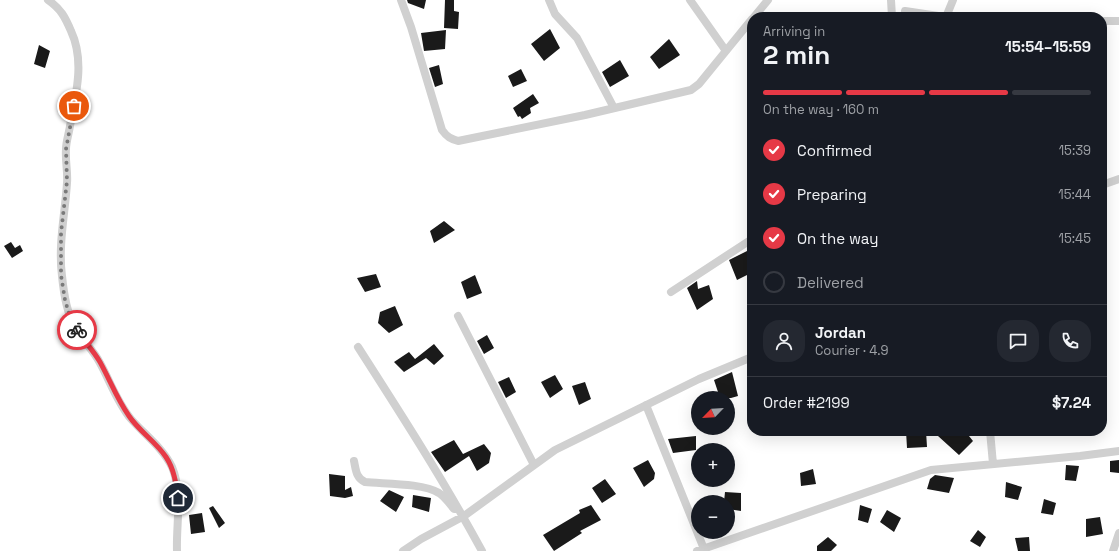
<!DOCTYPE html>
<html lang="en">
<head>
<meta charset="utf-8">
<style>
  :root { --surface:#171b24; --page:#242831; --text:#f1f3f6; --muted:#9ea1a6; --line:#363941; --accent:#e63946 }
  body { margin:0; font-family:"Space Grotesk",sans-serif; background:var(--page); color:var(--text); height:100vh; display:flex; flex-direction:column; font-size:15px; white-space:nowrap }
  * { box-sizing:border-box; margin:0 }
  p { font-size:13px; color:var(--muted) }
  .icon { flex:none; width:22px; height:22px; fill:none; stroke:currentColor; stroke-width:2; stroke-linecap:round; stroke-linejoin:round }
  .map { position:relative; flex:1; overflow:hidden }
  .drawer { position:absolute; left:747px; top:12px; width:360px; height:424px; display:flex; flex-direction:column; background:var(--surface); border-radius:16px; box-shadow:0 4px 16px #0002 }
  .drawer>* { flex:none }
  .needle { width:26px; rotate:245deg }
  .fabs { position:absolute; left:691px; top:391px; display:grid; gap:8px }
  .fabs a { display:grid; place-items:center; width:44px; height:44px; border-radius:50%; background:var(--surface); box-shadow:0 4px 16px #0002; font-size:20px }
  .pin { position:absolute; display:grid; place-items:center; width:34px; height:34px; color:#fff; margin:-17px; border:2px solid #fff; border-radius:50%; box-shadow:0 1px 4px #0007 }
  .courier { position:absolute; display:grid; place-items:center; width:40px; height:40px; margin:-20px; border:3px solid #e63946; border-radius:50%; background:#fff; color:#222; box-shadow:0 1px 5px #0007 }
  .headline em { font-style:normal; font-weight:700 }
  .headline div { display:flex; flex-direction:column-reverse }
  .headline { display:flex; align-items:center; justify-content:space-between; height:68px; padding:0 16px }
  h1 { font-size:26px; font-weight:700; line-height:30px }
  .bar { display:grid; grid-template-columns:repeat(4,1fr); gap:6px 4px; align-content:center; height:48px; padding:0 16px }
  .bar i { height:5px; border-radius:3px; background:var(--line) }
  .bar .on { background:var(--accent) }
  .bar p { grid-column:span 4 }
  .line { display:flex; align-items:center; gap:10px; padding:0 16px; border-top:1px solid var(--line) }
  .line div { flex:1 }
  .round { display:grid; place-items:center; flex:none; width:42px; height:42px; border-radius:16px; background:var(--page) }
  ol { padding:0 16px; list-style:none }
  li { display:flex; align-items:center; gap:12px; height:44px }
  li p { margin-inline-start:auto }
  li .icon { padding:4px; border-radius:50%; background:var(--accent); color:#fff; stroke-width:4 }
  li:last-child { color:var(--muted) }
  li i { width:22px; height:22px; border:2px solid var(--line); border-radius:50% }
  .map>svg:first-child { display:block }
  .building { fill:#1a1a1a }
  .lines { fill:none; stroke-linecap:round; stroke-linejoin:round }
  .street { stroke:#d0d0d0; stroke-width:8 }
  .done { stroke:#7a7a7a; stroke-width:4; stroke-dasharray:0 7.2 }
  .route { stroke:#e63946; stroke-width:5 }
</style>
</head>
<body>
<div class="map">
<svg width="1119" height="551" viewBox="0 0 1119 551">
  <rect width="100%" height="100%" fill="#fff"/>
  <path class="building" d="M407 0H426L424 9 408 3Z
    M445 0H454V11L459 12 458 29 444 28Z
    M550 29 560 48 544 61 531 44Z
    M446 30 445 49 424 51 421 33Z
    M669 39 680 55 659 69 650 57Z
    M39 45 50 51 45 68 34 64Z
    M620 60 629 76 610 87 602 72Z
    M439 65 443 84 435 87 429 68Z
    M521 69 527 81 513 87 508 76Z
    M533 94 539 103 530 108 531 113 522 119 520 116 518 117 513 108Z
    M444 221 455 230 434 243 430 231Z
    M11 242 15 248 20 245 23 251 12 258 4 246Z
    M749 250 752 258V265L747 267 751 273 737 280 729 260Z
    M376 274 381 287 365 292 357 278Z
    M475 275 482 293 467 299 461 282Z
    M697 281 698 289 709 285 713 299 697 310 687 288Z
    M395 306 403 325 389 333 378 323 380 312Z
    M487 335 494 348 484 354 477 341Z
    M434 344 444 356 434 365 426 358 404 372 394 362 409 352 415 359Z
    M732 372 738 396 731 398H720L714 380Z
    M555 375 563 389 550 398 541 382Z
    M509 377 516 392 506 398 498 382Z
    M585 382 591 399 579 405 572 386Z
    M906 431H926L927 447 907 448Z
    M941 431H965L973 441 959 455 938 436Z
    M696 436V450L673 453 668 439Z
    M454 440 463 454 484 444 491 453 489 463 477 471 469 456 445 472 431 452Z
    M648 460 655 473 654 479 644 487 633 468Z
    M1119 460V473L1110 472V461Z
    M1066 465 1079 466 1076 481 1065 480Z
    M813 469 816 484 801 486 800 473Z
    M329 474 345 476V490L351 487 353 496 345 498 330 496Z
    M935 475 954 478 949 493 927 489 930 479Z
    M605 479 616 494 602 503 592 488Z
    M1006 482 1022 487 1018 500 1005 497Z
    M389 490 404 497 396 512 380 501Z
    M725 492 741 493V511L728 509V502H724Z
    M413 495 431 498 429 512 412 507Z
    M1044 499 1056 503 1053 515 1041 513Z
    M591 505 601 520 580 531 582 533 554 551 543 535 580 513 579 510Z
    M860 505 872 509 868 523 858 520Z
    M213 506 225 523 219 528 209 508Z
    M887 510 901 518 894 532 880 522Z
    M202 513 205 532 191 534 189 515Z
    M1100 517 1103 534 1086 537V519Z
    M978 530 986 537 980 547 970 541Z
    M828 537 837 545 831 551H817V546Z
    M1029 537 1030 551H1018L1015 538Z"/>
  <g class="lines">
    <path class="street" d="M48 0C61 9 65 17 71 31 85 61 76 94 70 126 69 133 66 142 66 149 65 160 68 172 67 183 65 214 58 245 62 276 64 295 67 315 77 331 84 342 94 351 100 363 110 381 117 402 131 419 144 434 163 448 172 467 183 493 176 524 177 551
      M401 0 411 27 442 130C447 137 451 139 458 141L585 115 691 90 699 84 752 19
      M549 0 555 14 577 38 614 108
      M690 0 726 51
      M891 0 892 17
      M905 11 945 17
      M754 17 768 0
      M946 17 953 0
      M1102 21H1119
      M1102 185 1119 179
      M671 292 752 239
      M458 316 534 465
      M358 347C401 414 444 481 482 551
      M646 405 704 549
      M990 431 993 464
      M354 461C356 470 356 478 365 482 384 484 423 483 439 493 445 497 449 503 454 509H456
      M403 551 421 539 464 516 555 450 699 379 752 357
      M697 551 931 470 1080 456 1119 451
      M1113 551 1119 533"/>
  </g>
  <g class="lines">
    <path class="done" d="M74 106 66 149 67 181 61 233V275L65 300 70 317 77 330"/>
    <path class="route" d="M77 330C84 341 93 350 100 362 110 380 117 399 129 416 139 431 156 442 166 457 174 469 176 483 178 498"/>
  </g>
</svg>
<div class="fabs">
<a><svg class="needle" viewBox="-14 -14 28 28"><path d="M0-13l5 13h-10z" fill="#e53935"/><path d="M0 13l5-13h-10z" fill="#9ea1a6"/></svg></a>
<a>+</a>
<a>−</a>
</div>
<div class="pin" style="left:74px;top:106px;background:#ea580c"><svg class="icon" aria-label="bag" viewBox="0 0 24 24"><path d="M5 8h14l-1 12H6zM9 8a3 3 0 0 1 6 0"/></svg></div>
<div class="pin" style="left:178px;top:498px;background:#1f2937"><svg class="icon" aria-label="home" viewBox="0 0 24 24"><path d="M3 11l9-7 9 7M6 9v11h12V9"/></svg></div>
<div class="courier" style="left:77px;top:330px"><svg class="icon" aria-label="bike" viewBox="0 0 24 24"><circle cx="6" cy="16" r="4"/><circle cx="18" cy="16" r="4"/><path d="M6 16l4-8h5l3 8M10 8l3 8H6M13 5h3"/></svg></div>
<section class="drawer">
<div class="headline"><div><h1>2 min</h1><p>Arriving in</p></div><em>15:54–15:59</em></div>
<div class="bar"><i class="on"></i><i class="on"></i><i class="on"></i><i></i><p>On the way · 160 m</p></div>
<ol>
<li><svg class="icon" aria-label="check" viewBox="0 0 24 24"><path d="M5 12l5 5 9-10"/></svg>Confirmed<p>15:39</p></li>
<li><svg class="icon" aria-label="check" viewBox="0 0 24 24"><path d="M5 12l5 5 9-10"/></svg>Preparing<p>15:44</p></li>
<li><svg class="icon" aria-label="check" viewBox="0 0 24 24"><path d="M5 12l5 5 9-10"/></svg>On the way<p>15:45</p></li>
<li><i></i>Delivered</li>
</ol>
<div class="line" style="height:72px"><a class="round"><svg class="icon" aria-label="person" viewBox="0 0 24 24"><circle cx="12" cy="8" r="4"/><path d="M4 21q1-7 8-7t8 7"/></svg></a><div><b>Jordan</b><p>Courier · 4.9</p></div><a class="round"><svg class="icon" aria-label="chat" viewBox="0 0 24 24"><path d="M4 5h16v11H9l-5 4z"/></svg></a><a class="round"><svg class="icon" aria-label="phone" viewBox="0 0 24 24"><path d="M5 4h4l2 5-3 2q2 4 5 5l2-3 5 2v4C11 20 4 13 5 4z"/></svg></a></div>
<div class="line" style="height:52px"><div>Order #2199</div><b>$7.24</b></div>
</section>
</div>
</body>
</html>
